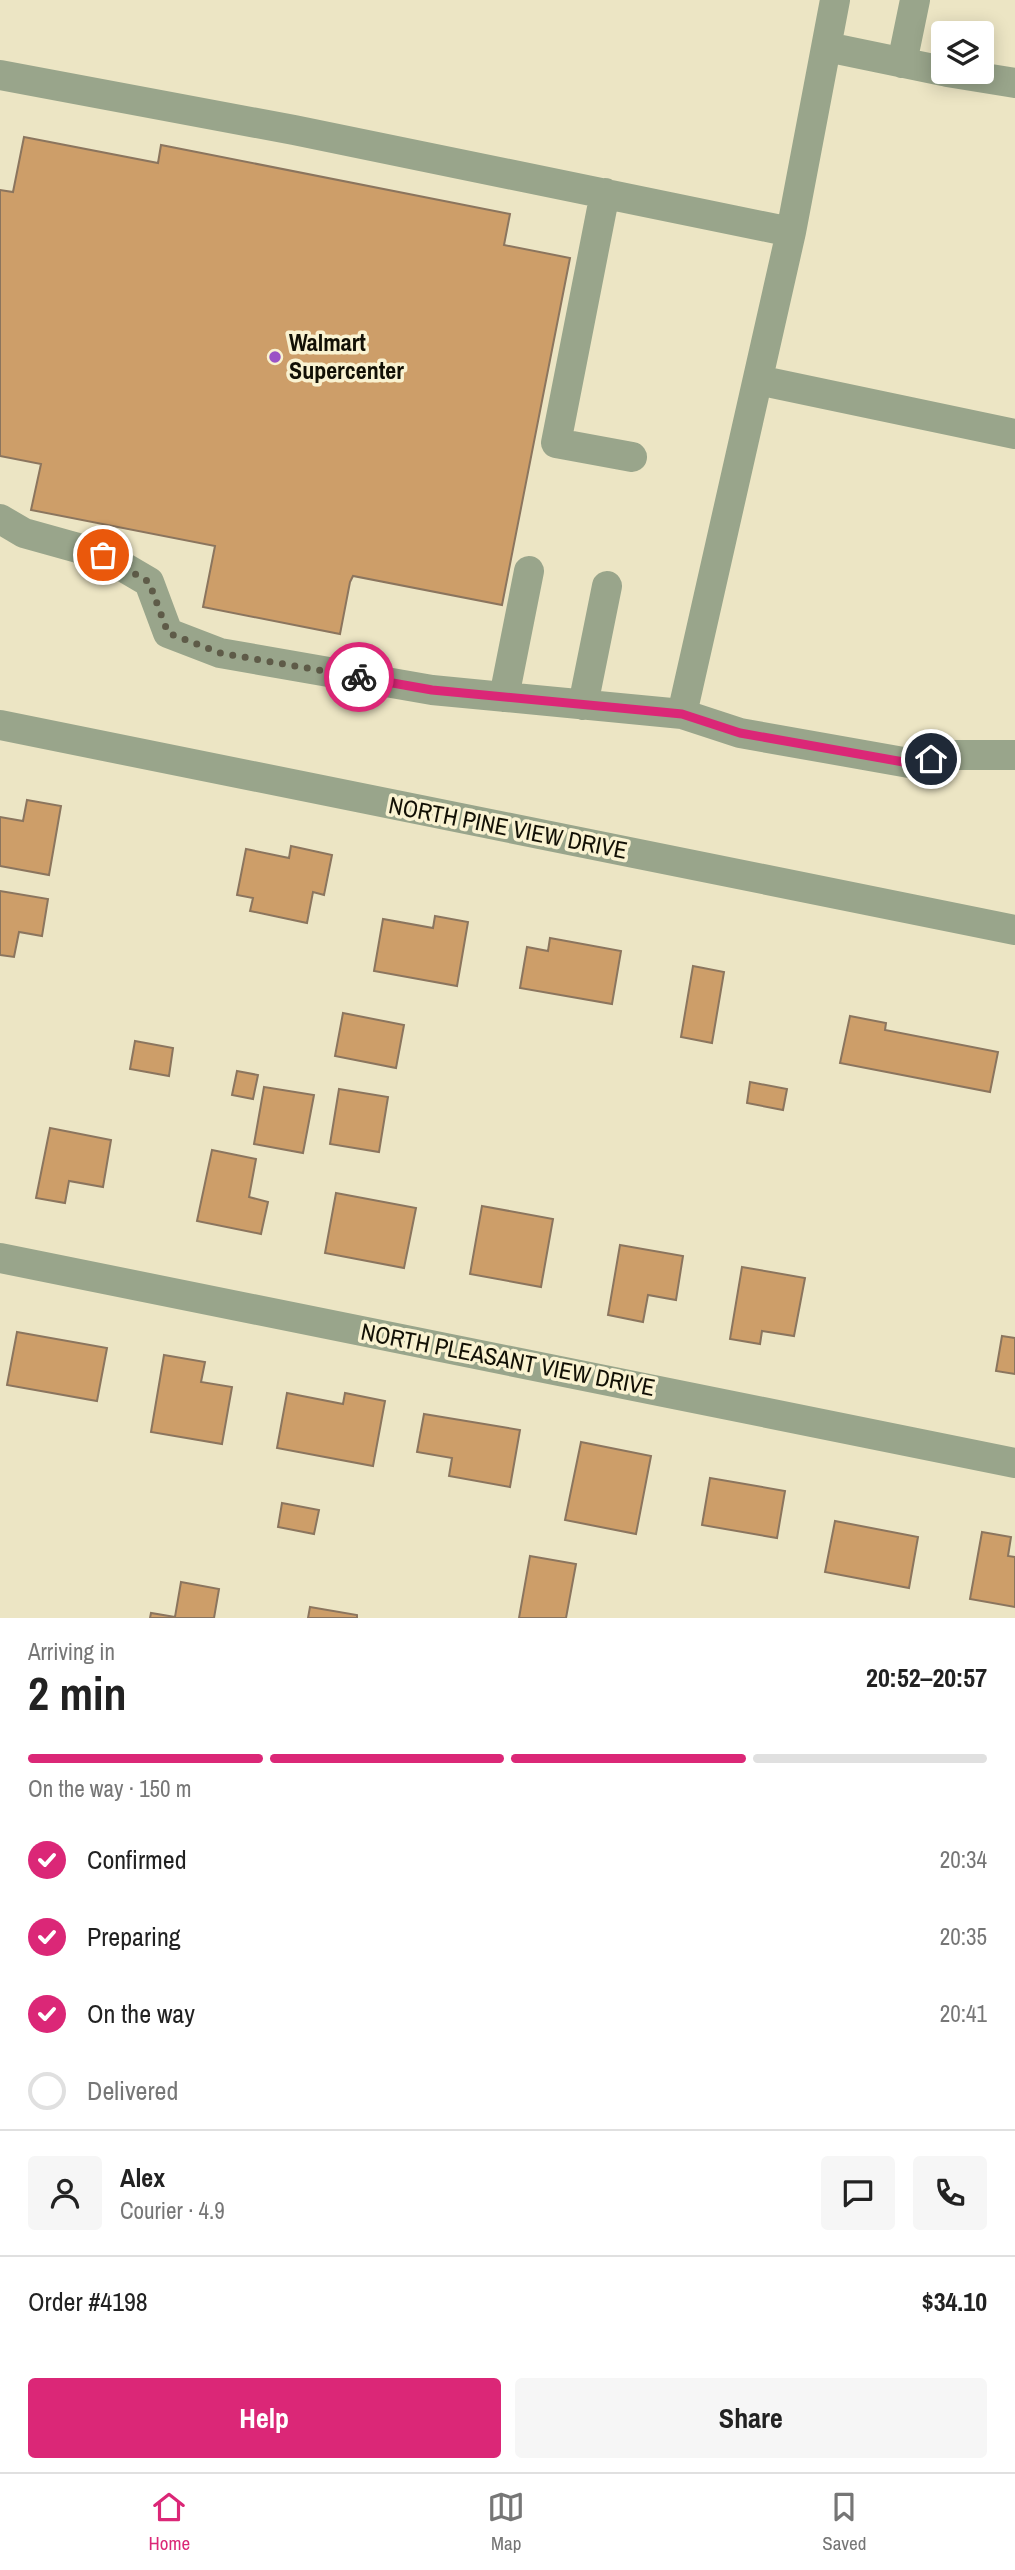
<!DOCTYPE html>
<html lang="en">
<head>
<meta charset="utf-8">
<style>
  :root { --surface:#fff; --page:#f6f6f6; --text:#222; --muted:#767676; --line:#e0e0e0; --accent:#db2777 }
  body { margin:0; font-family:"Archivo Narrow",sans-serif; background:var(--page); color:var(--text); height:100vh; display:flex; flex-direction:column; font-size:26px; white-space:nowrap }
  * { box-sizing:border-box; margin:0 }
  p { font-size:23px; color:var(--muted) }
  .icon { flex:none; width:38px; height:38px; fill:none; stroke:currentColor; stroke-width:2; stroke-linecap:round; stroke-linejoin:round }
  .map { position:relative; height:1618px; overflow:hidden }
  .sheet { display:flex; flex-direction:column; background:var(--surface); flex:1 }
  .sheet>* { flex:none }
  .fabs { position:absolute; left:931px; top:21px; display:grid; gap:14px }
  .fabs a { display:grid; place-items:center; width:63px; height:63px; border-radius:7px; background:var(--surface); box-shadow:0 4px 18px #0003; font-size:35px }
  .pin { position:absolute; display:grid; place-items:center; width:60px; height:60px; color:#fff; margin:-30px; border:4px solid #fff; border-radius:50%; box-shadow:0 2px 7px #0007 }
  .courier { position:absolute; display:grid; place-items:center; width:70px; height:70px; margin:-35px; border:5px solid #db2777; border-radius:50%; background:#fff; color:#222; box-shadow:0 2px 9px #0007 }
  .head em { font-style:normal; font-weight:700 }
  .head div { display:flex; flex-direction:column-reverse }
  .head { display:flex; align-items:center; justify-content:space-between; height:119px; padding:0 28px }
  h1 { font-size:46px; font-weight:700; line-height:52px }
  .bar { display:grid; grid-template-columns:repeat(4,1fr); gap:10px 7px; align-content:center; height:84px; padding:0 28px }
  .bar i { height:9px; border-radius:5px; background:var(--line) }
  .bar .selected { background:var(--accent) }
  .bar p { grid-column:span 4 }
  .line { display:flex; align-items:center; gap:18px; padding:0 28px; border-top:2px solid var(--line) }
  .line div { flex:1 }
  .round { display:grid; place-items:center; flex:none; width:74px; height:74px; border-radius:7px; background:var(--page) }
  ol { padding:0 28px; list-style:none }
  li { display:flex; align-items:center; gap:21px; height:77px }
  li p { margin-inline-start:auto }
  li .icon { padding:7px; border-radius:50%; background:var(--accent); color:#fff; stroke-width:4 }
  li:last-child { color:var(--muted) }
  li i { width:38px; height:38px; border:4px solid var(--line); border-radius:50% }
  .button { display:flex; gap:14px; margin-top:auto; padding:14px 28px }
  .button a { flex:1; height:80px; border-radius:7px; background:var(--accent); color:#fff; font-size:28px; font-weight:700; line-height:80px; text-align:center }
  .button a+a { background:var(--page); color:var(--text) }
  .tabs { display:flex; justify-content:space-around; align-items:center; height:98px; border-top:2px solid var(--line); background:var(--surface); font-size:19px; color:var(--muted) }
  .tabs a { display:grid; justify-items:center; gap:4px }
  .tabs .selected { color:var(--accent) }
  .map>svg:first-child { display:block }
  .building { fill:#cd9e69; stroke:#8b755e; stroke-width:2 }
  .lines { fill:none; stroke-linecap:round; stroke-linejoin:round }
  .minor { stroke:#99a58b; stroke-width:30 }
  .done { stroke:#5e5b48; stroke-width:7; stroke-dasharray:0 12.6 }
  .route { stroke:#db2777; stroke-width:9 }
  .poi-dot { fill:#9b53c6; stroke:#f9f2d1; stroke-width:2.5 }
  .labels { text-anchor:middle; stroke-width:7; stroke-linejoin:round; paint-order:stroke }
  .poi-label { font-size:24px; font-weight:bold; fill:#121005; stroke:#f9f2d1; text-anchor:start }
  .street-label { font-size:24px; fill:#121005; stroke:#f9f2d1 }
</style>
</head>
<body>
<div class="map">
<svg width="1015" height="1618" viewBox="0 0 1015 1618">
  <rect width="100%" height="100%" fill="#ece5c4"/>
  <path class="building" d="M24 137 158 163 161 145 510 214 504 245 570 258 502 605 353 576 350 582 340 634 203 607 215 546 31 510 41 464 0 456V190L13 192Z
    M27 800 61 806 49 875 0 866V817L23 821Z
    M291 846 332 855 324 895 313 892 307 923 250 911 253 898 237 895 246 849 289 858Z
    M0 891 48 899 42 936 19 932 14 957 0 955Z
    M435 916 468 922 457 986 374 971 383 919 433 928Z
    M550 938 621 951 612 1004 520 988 527 947 548 951Z
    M693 966 724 972 712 1043 681 1037Z
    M343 1013 404 1025 396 1068 335 1056Z
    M850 1016 886 1023 885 1030 998 1052 990 1092 840 1063Z
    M135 1041 173 1048 169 1076 130 1069Z
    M237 1071 258 1075 253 1099 232 1095Z
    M750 1082 787 1089 783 1110 747 1103Z
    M264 1087 314 1095 303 1153 254 1144Z
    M339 1089 388 1097 379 1152 330 1144Z
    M50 1128 111 1140 103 1187 69 1181 65 1203 36 1198Z
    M212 1150 256 1159 249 1197 268 1202 261 1234 197 1221Z
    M336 1193 416 1208 404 1268 325 1253Z
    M482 1206 553 1219 541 1287 470 1274Z
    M620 1245 683 1256 676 1300 648 1295 643 1322 608 1315Z
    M742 1267 805 1278 794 1336 762 1331 760 1344 730 1339Z
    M17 1332 107 1348 97 1401 7 1385Z
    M1002 1336 1015 1338V1374L996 1371Z
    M164 1355 205 1362 201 1382 232 1387 222 1444 151 1432Z
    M287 1393 343 1404 345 1393 385 1401 373 1466 277 1448Z
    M424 1414 520 1430 510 1487 449 1476 452 1458 417 1452Z
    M581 1442 651 1456 636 1534 565 1520Z
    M710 1478 785 1491 777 1538 702 1525Z
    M282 1503 319 1510 314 1534 278 1527Z
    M835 1521 918 1537 909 1588 825 1572Z
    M982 1532 1011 1537 1008 1556 1015 1557V1607L970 1599Z
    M530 1556 576 1564 566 1618H519Z
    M181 1582 219 1589 214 1618H150L151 1613 175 1617Z
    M310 1607 357 1615V1618H308Z"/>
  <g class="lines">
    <path class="minor" d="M835 0 791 232 682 714 740 733 909 763 953 755H1015
      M827 47 943 71
      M902 63 915 0
      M947 72 1015 83
      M0 75 294 130 791 232
      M605 193 556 443 632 457
      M758 380 1015 434
      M0 519 24 533 103 555 149 582 168 633 220 653 432 690 682 714
      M504 697 529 571
      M583 705 607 586
      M0 725 1015 930
      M0 1258 1015 1463"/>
  </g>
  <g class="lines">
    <path class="done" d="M103 555 149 582 168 633 220 653 359 677"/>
    <path class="route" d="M359 677 432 690 682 714 740 733 909 763 931 759"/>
  </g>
  <circle class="poi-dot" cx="275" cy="357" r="7"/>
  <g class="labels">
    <g class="poi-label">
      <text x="289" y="351">Walmart<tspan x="289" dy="28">Supercenter</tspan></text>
    </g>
    <g class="street-label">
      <text transform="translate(508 828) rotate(11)" y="8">NORTH PINE VIEW DRIVE</text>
      <text transform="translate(508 1360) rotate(11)" y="8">NORTH PLEASANT VIEW DRIVE</text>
    </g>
  </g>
</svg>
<div class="fabs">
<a><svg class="icon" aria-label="layers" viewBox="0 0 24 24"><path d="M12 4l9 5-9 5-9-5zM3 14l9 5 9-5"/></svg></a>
</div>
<div class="pin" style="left:103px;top:555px;background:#ea580c"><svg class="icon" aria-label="bag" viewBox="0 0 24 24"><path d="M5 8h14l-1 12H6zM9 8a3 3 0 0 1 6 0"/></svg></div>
<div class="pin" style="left:931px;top:759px;background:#1f2937"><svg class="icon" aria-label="home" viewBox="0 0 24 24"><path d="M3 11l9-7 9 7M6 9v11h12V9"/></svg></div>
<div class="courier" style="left:359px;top:677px"><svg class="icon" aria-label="bike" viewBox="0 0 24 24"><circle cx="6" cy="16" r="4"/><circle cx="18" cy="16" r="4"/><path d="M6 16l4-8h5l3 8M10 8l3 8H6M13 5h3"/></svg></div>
</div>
<section class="sheet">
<div class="head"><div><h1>2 min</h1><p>Arriving in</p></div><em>20:52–20:57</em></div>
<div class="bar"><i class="selected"></i><i class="selected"></i><i class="selected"></i><i></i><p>On the way · 150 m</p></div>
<ol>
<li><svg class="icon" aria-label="check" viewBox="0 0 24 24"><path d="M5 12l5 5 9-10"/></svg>Confirmed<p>20:34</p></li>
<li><svg class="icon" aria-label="check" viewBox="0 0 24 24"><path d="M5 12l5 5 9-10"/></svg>Preparing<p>20:35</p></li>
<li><svg class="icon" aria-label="check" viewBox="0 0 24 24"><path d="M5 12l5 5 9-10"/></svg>On the way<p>20:41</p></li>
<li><i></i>Delivered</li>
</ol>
<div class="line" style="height:126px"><a class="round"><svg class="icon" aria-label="person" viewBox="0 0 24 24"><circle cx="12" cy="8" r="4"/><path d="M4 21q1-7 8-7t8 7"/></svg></a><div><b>Alex</b><p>Courier · 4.9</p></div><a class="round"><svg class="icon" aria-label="chat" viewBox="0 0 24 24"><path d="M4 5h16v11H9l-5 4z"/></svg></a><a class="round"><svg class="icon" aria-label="phone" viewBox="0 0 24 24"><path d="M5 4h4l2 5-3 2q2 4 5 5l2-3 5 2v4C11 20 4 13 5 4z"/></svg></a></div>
<div class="line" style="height:91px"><div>Order #4198</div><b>$34.10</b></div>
<div class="button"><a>Help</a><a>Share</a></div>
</section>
<nav class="tabs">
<a class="selected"><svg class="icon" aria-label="home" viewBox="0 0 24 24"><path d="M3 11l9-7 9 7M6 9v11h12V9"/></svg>Home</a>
<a><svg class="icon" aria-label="map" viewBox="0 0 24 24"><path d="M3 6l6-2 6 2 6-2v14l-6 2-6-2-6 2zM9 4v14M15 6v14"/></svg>Map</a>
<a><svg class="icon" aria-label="saved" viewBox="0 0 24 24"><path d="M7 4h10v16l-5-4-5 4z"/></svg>Saved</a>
</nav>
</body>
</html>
